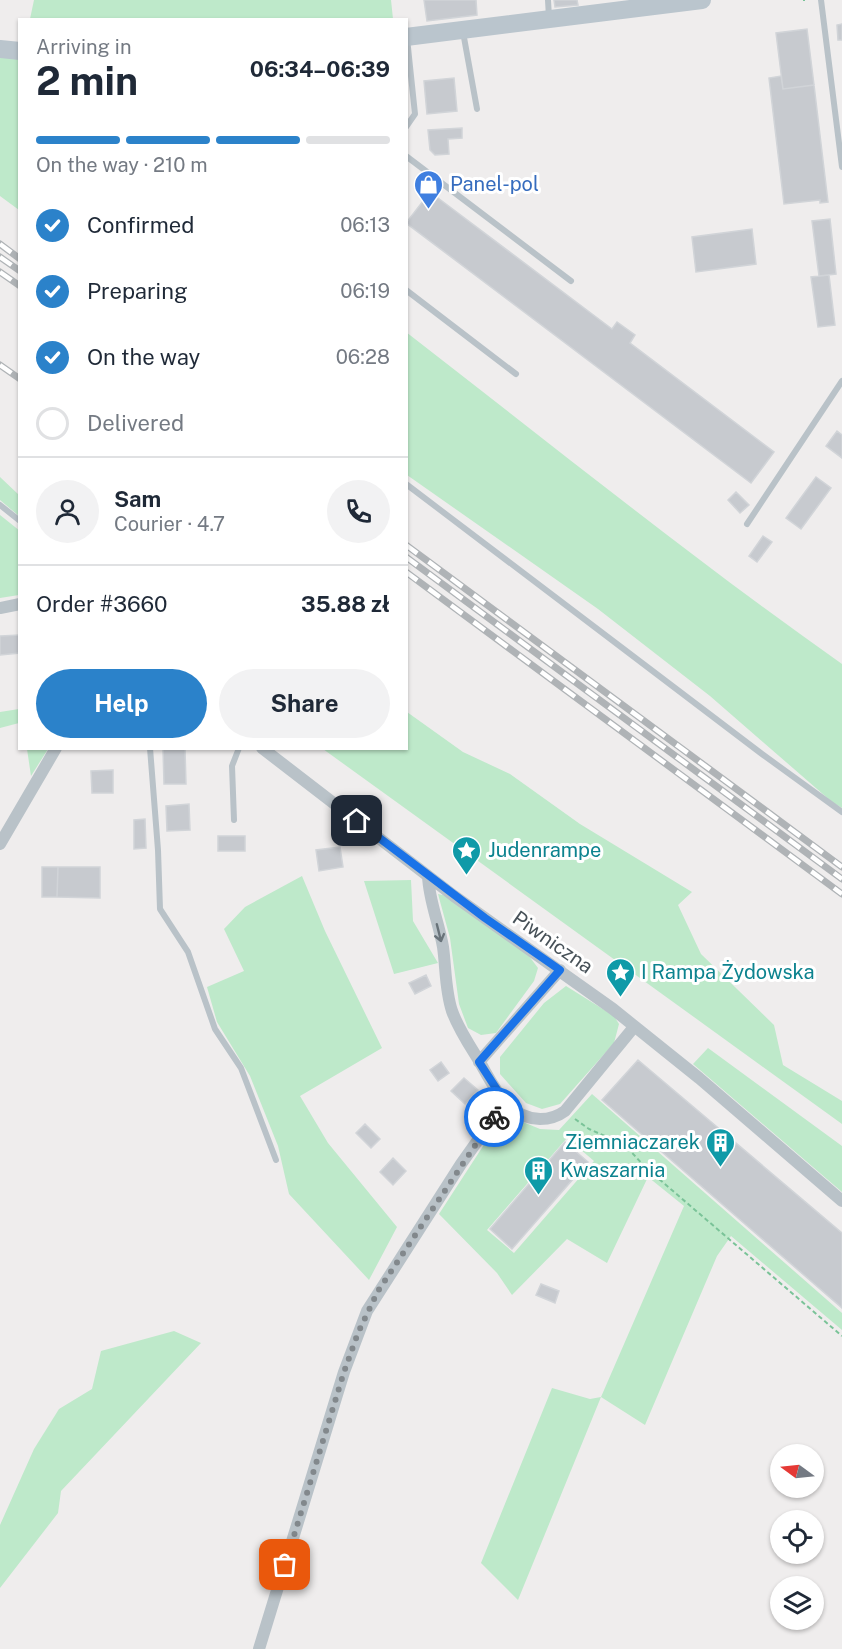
<!DOCTYPE html>
<html lang="en">
<head>
<meta charset="utf-8">
<style>
  :root { --surface:#fff; --page:#f2f2f3; --text:#1f2937; --muted:#747a83; --line:#e0e1e3; --accent:#2b82ca }
  body { margin:0; font-family:"Public Sans",sans-serif; background:var(--page); color:var(--text); height:100vh; display:flex; flex-direction:column; font-size:22px; white-space:nowrap }
  * { box-sizing:border-box; margin:0 }
  p { font-size:20px; color:var(--muted) }
  .icon { flex:none; width:33px; height:33px; fill:none; stroke:currentColor; stroke-width:2; stroke-linecap:round; stroke-linejoin:round }
  .map { position:relative; flex:1; overflow:hidden }
  .side { position:absolute; left:18px; top:18px; width:390px; height:732px; display:flex; flex-direction:column; background:var(--surface); border-radius:0px; box-shadow:0 2px 4px #0004 }
  .side>* { flex:none }
  .needle { width:39px; rotate:285deg }
  .buttons { position:absolute; left:770px; top:1444px; display:grid; gap:12px }
  .buttons a { display:grid; place-items:center; width:54px; height:54px; border-radius:50%; background:var(--surface); box-shadow:0 2px 4px #0004; font-size:30px }
  .pin { position:absolute; display:grid; place-items:center; width:51px; height:51px; color:#fff; margin:-26px; border-radius:12px; box-shadow:0 3px 9px #0006 }
  .courier { position:absolute; display:grid; place-items:center; width:60px; height:60px; margin:-30px; border:4px solid #1a73e8; border-radius:50%; background:#fff; color:#222; box-shadow:0 2px 8px #0007 }
  .headline em { font-style:normal; font-weight:700 }
  .headline div { display:flex; flex-direction:column-reverse }
  .headline { display:flex; align-items:center; justify-content:space-between; height:102px; padding:0 18px }
  h1 { font-size:39px; font-weight:700; line-height:45px }
  .bar { display:grid; grid-template-columns:repeat(4,1fr); gap:9px 6px; align-content:center; height:72px; padding:0 18px }
  .bar i { height:8px; border-radius:4px; background:var(--line) }
  .bar .on { background:var(--accent) }
  .bar p { grid-column:span 4 }
  .line { display:flex; align-items:center; gap:15px; padding:0 18px; border-top:2px solid var(--line) }
  .line div { flex:1 }
  .round { display:grid; place-items:center; flex:none; width:63px; height:63px; border-radius:32px; background:var(--page) }
  ol { padding:0 18px; list-style:none }
  li { display:flex; align-items:center; gap:18px; height:66px }
  li p { margin-inline-start:auto }
  li .icon { padding:6px; border-radius:50%; background:var(--accent); color:#fff; stroke-width:4 }
  li:last-child { color:var(--muted) }
  li i { width:33px; height:33px; border:3px solid var(--line); border-radius:50% }
  .button { display:flex; gap:12px; margin-top:auto; padding:12px 18px }
  .button a { flex:1; height:69px; border-radius:36px; background:var(--accent); color:#fff; font-size:24px; font-weight:700; line-height:69px; text-align:center }
  .button a+a { background:var(--page); color:var(--text) }
  .map>svg:first-child { display:block }
  .green { fill:#bee9ca; fill-rule:evenodd }
  .building { fill:#c7cacf; stroke:#d1d4d8; stroke-width:1.5 }
  .lines { fill:none; stroke-linecap:round; stroke-linejoin:round }
  .path { stroke:#7ac398; stroke-width:2; stroke-dasharray:4.5 3; stroke-linecap:butt }
  .lane { stroke:#b9c2c8; stroke-width:6 }
  .street { stroke:#b9c2c8; stroke-width:12 }
  .secondary { stroke:#bac5cd; stroke-width:18 }
  .rail-casing { stroke:#afb3b6; stroke-width:7 }
  .rail { stroke:#fff; stroke-width:4.5; stroke-dasharray:14; stroke-linecap:butt }
  .oneway { stroke:#69737a }
  .done { stroke:#82888c; stroke-width:6; stroke-dasharray:0 10.8 }
  .route { stroke:#1a73e8; stroke-width:8 }
  .labels { text-anchor:middle; stroke-width:6; stroke-linejoin:round; paint-order:stroke }
  .shop-label { font-size:20px; fill:#366cbe; stroke:#fff; text-anchor:start }
  .culture-label { font-size:20px; fill:#0d838f; stroke:#fff; text-anchor:start }
  .street-label { font-size:20px; fill:#475158; stroke:#fff }
</style>
</head>
<body>
<div class="map">
<svg width="842" height="1649" viewBox="0 0 842 1649">
  <rect width="100%" height="100%" fill="#efeded"/>
  <path class="green" d="M34 0H391L393 19H30Z
    M0 57 19 59V210L0 196Z
    M406 332C551 444 693 559 842 664V808L832 802 710 696 598 609 407 475Z
    M0 477 19 495V516L0 500Z
    M0 515 20 531 19 595 0 598Z
    M19 709V723L0 728V712Z
    M407 712 463 752 510 774 580 824 692 892 678 905 701 954 774 1025 783 1065 842 1101V1124L323 749 406 748Z
    M27 749H48L31 776Z
    M302 876 325 931 382 1048 300 1096 328 1143 397 1227 369 1280 289 1194 278 1146 250 1076 217 1022 207 987 244 971 224 929 245 907Z
    M411 880 413 921 438 963 394 974 364 881Z
    M438 894 447 896 526 952 538 968 534 981 496 1033 481 1035 468 1028 459 1004 450 938Z
    M566 986 614 1016 619 1024 614 1043 560 1104 542 1109 526 1103 500 1074V1057L544 1003Z
    M708 1048 842 1146V1192L693 1064Z
    M592 1094 842 1313V1330L731 1236 717 1256 645 1425 601 1397 518 1600 481 1563 552 1388 590 1399 601 1397 684 1206 648 1177 607 1263 567 1239 512 1295 497 1273 439 1214 500 1120 511 1117 540 1129 559 1130ZM567 1138 594 1161 514 1253 487 1230Z
    M174 1331 201 1343 61 1491 58 1513 0 1588V1525L34 1449 59 1409 92 1389 101 1351Z"/>
  <path class="building" d="M424 0H476L477 15 427 21Z
    M554 0H577L578 5 555 7Z
    M842 24V40H838L837 25Z
    M807 29 814 85 783 89 776 33Z
    M781 76 783 89 814 85 828 202 820 203V200L784 204 769 78Z
    M454 78 457 111 427 114 424 81Z
    M462 128V138L448 139 449 154 435 155 430 150 428 130Z
    M430 192 612 329 617 322 635 335 630 343 774 452 751 483 406 223Z
    M830 219 836 274 819 276 812 221Z
    M752 229 756 264 696 272 692 237Z
    M829 275 835 325 818 327 811 277Z
    M837 431 842 435V458L826 446Z
    M816 477 831 488 801 529 786 518Z
    M736 492 749 505 740 513 728 500Z
    M763 536 772 542 757 562 749 556Z
    M20 635V653L0 655V636Z
    M163 749H185L186 784H164Z
    M113 770V793H92L91 771Z
    M189 804 190 830 167 831 166 806Z
    M145 819 146 848 134 849V820Z
    M218 836H245V851H218Z
    M340 847 343 867 319 871 316 850Z
    M42 867H58L57 897H42Z
    M58 867H100V898L57 897Z
    M426 975 431 986 415 994 409 983Z
    M638 1060 842 1233V1308L602 1100Z
    M441 1062 449 1073 438 1081 430 1070Z
    M464 1078 478 1090 465 1104 451 1091Z
    M365 1124 380 1139 371 1148 356 1133Z
    M565 1142 588 1162 512 1249 490 1229Z
    M393 1158 406 1171 393 1185 380 1172Z
    M541 1284 559 1291 555 1303 536 1295Z"/>
  <g class="lines">
    <path class="path" d="M803 0H805
      M575 1119 589 1129 625 1145 645 1167 842 1336"/>
    <path class="lane" d="M548 0 549 17
      M821 0 842 167
      M463 32 477 109
      M406 127 415 114 407 38
      M406 156 571 281
      M406 290 516 374
      M406 484 762 754 842 812
      M0 505 20 521
      M747 524 842 381
      M150 748 158 850 160 909 188 952 215 1029 241 1068 276 1160
      M234 820 232 766 239 748"/>
    <path class="street" d="M0 608 20 604
      M262 748 454 896 613 1009 699 1078 842 1201
      M0 844 56 748
      M428 876C429 901 439 923 443 947 446 968 445 990 452 1011 458 1028 468 1043 478 1059 493 1084 506 1118 540 1119 550 1119 557 1117 565 1111L634 1027
      M479 1062 560 970
      M259 1649 344 1372 367 1311 461 1164 505 1102"/>
    <path class="secondary" d="M406 37 702 0
      M0 49 20 51"/>
    <defs>
      <path id="rail" d="M0 244 20 259
        M0 257 20 271
        M0 272 20 286
        M0 365 20 379
        M406 545 842 867
        M406 557 842 879
        M406 572 842 894"/>
    </defs>
    <use href="#rail" class="rail-casing"/>
    <use href="#rail" class="rail"/>
  </g>
  <defs><path id="oneway-shaft" d="M-6 0H5M1.5-3L5.5 0L1.5 3" fill="none" stroke-width="1.6" stroke-linecap="round" stroke-linejoin="round" transform="scale(1.5)"/></defs>
  <use class="oneway" href="#oneway-shaft" transform="translate(439 933) rotate(76)"/>
  <g class="lines">
    <path class="done" d="M285 1565 344 1372 358 1333 378 1291 494 1117"/>
    <path class="route" d="M357 821 485 918 560 970 479 1062 505 1102 494 1117"/>
  </g>
  <defs>
    <symbol id="shop-pin" viewBox="-11 -11 22 30"><path d="M0 17L-7.5 6A9.5 9.5 0 1 1 7.5 6Z" fill="#3f7fe0" stroke="#fff"/><path d="M-5-2.5h2.3a2.7 3.5 0 0 1 5.4 0H5L5.5 6h-11ZM-1.5-2.5h3a1.5 2.3 0 0 0-3 0Z" fill="#fff"/></symbol>
    <symbol id="sight-pin" viewBox="-11 -11 22 30"><path d="M0 17L-7.5 6A9.5 9.5 0 1 1 7.5 6Z" fill="#0f9aa8" stroke="#fff"/><path d="M0-6L1.8-2.2L6-1.7L2.9 1.2L3.7 5.4L0 3.3L-3.7 5.4L-2.9 1.2L-6-1.7L-1.8-2.2Z" fill="#fff"/></symbol>
    <symbol id="building-pin" viewBox="-11 -11 22 30"><path d="M0 17L-7.5 6A9.5 9.5 0 1 1 7.5 6Z" fill="#0f9aa8" stroke="#fff"/><path d="M-4-6H4V6H1V3H-1V6H-4ZM-2.5-4.3h1.7v1.8h-1.7ZM.8-4.3h1.7v1.8H.8ZM-2.5-1h1.7V.8h-1.7ZM.8-1h1.7V.8H.8Z" fill="#fff"/></symbol>
  </defs>
  <g fill-rule="evenodd">
    <use href="#shop-pin" x="412" y="168" width="33" height="45"/>
    <use href="#sight-pin" x="450" y="834" width="33" height="45"/>
    <use href="#sight-pin" x="604" y="956" width="33" height="45"/>
    <use href="#building-pin" x="704" y="1126" width="33" height="45"/>
    <use href="#building-pin" x="522" y="1154" width="33" height="45"/>
  </g>
  <g class="labels">
    <g class="shop-label">
      <text x="450" y="191">Panel-pol</text>
    </g>
    <g class="culture-label">
      <text x="488" y="857">Judenrampe</text>
      <text x="641" y="979">I Rampa Żydowska</text>
      <text x="700" y="1149" text-anchor="end">Ziemniaczarek</text>
      <text x="560" y="1177">Kwaszarnia</text>
    </g>
    <g class="street-label">
      <text transform="translate(553 942) rotate(35)" y="7">Piwniczna</text>
    </g>
  </g>
</svg>
<div class="buttons">
<a><svg class="needle" viewBox="-14 -14 28 28"><path d="M0-13l5 13h-10z" fill="#e53935"/><path d="M0 13l5-13h-10z" fill="#747a83"/></svg></a>
<a><svg class="icon" aria-label="locate" viewBox="0 0 24 24"><circle cx="12" cy="12" r="6"/><path d="M12 2v4M12 18v4M2 12h4M18 12h4"/></svg></a>
<a><svg class="icon" aria-label="layers" viewBox="0 0 24 24"><path d="M12 4l9 5-9 5-9-5zM3 14l9 5 9-5"/></svg></a>
</div>
<div class="pin" style="left:285px;top:1565px;background:#ea580c"><svg class="icon" aria-label="bag" viewBox="0 0 24 24"><path d="M5 8h14l-1 12H6zM9 8a3 3 0 0 1 6 0"/></svg></div>
<div class="pin" style="left:357px;top:821px;background:#1f2937"><svg class="icon" aria-label="home" viewBox="0 0 24 24"><path d="M3 11l9-7 9 7M6 9v11h12V9"/></svg></div>
<div class="courier" style="left:494px;top:1117px"><svg class="icon" aria-label="bike" viewBox="0 0 24 24"><circle cx="6" cy="16" r="4"/><circle cx="18" cy="16" r="4"/><path d="M6 16l4-8h5l3 8M10 8l3 8H6M13 5h3"/></svg></div>
<section class="side">
<div class="headline"><div><h1>2 min</h1><p>Arriving in</p></div><em>06:34–06:39</em></div>
<div class="bar"><i class="on"></i><i class="on"></i><i class="on"></i><i></i><p>On the way · 210 m</p></div>
<ol>
<li><svg class="icon" aria-label="check" viewBox="0 0 24 24"><path d="M5 12l5 5 9-10"/></svg>Confirmed<p>06:13</p></li>
<li><svg class="icon" aria-label="check" viewBox="0 0 24 24"><path d="M5 12l5 5 9-10"/></svg>Preparing<p>06:19</p></li>
<li><svg class="icon" aria-label="check" viewBox="0 0 24 24"><path d="M5 12l5 5 9-10"/></svg>On the way<p>06:28</p></li>
<li><i></i>Delivered</li>
</ol>
<div class="line" style="height:108px"><a class="round"><svg class="icon" aria-label="person" viewBox="0 0 24 24"><circle cx="12" cy="8" r="4"/><path d="M4 21q1-7 8-7t8 7"/></svg></a><div><b>Sam</b><p>Courier · 4.7</p></div><a class="round"><svg class="icon" aria-label="phone" viewBox="0 0 24 24"><path d="M5 4h4l2 5-3 2q2 4 5 5l2-3 5 2v4C11 20 4 13 5 4z"/></svg></a></div>
<div class="line" style="height:78px"><div>Order #3660</div><b>35.88 zł</b></div>
<div class="button"><a>Help</a><a>Share</a></div>
</section>
</div>
</body>
</html>
